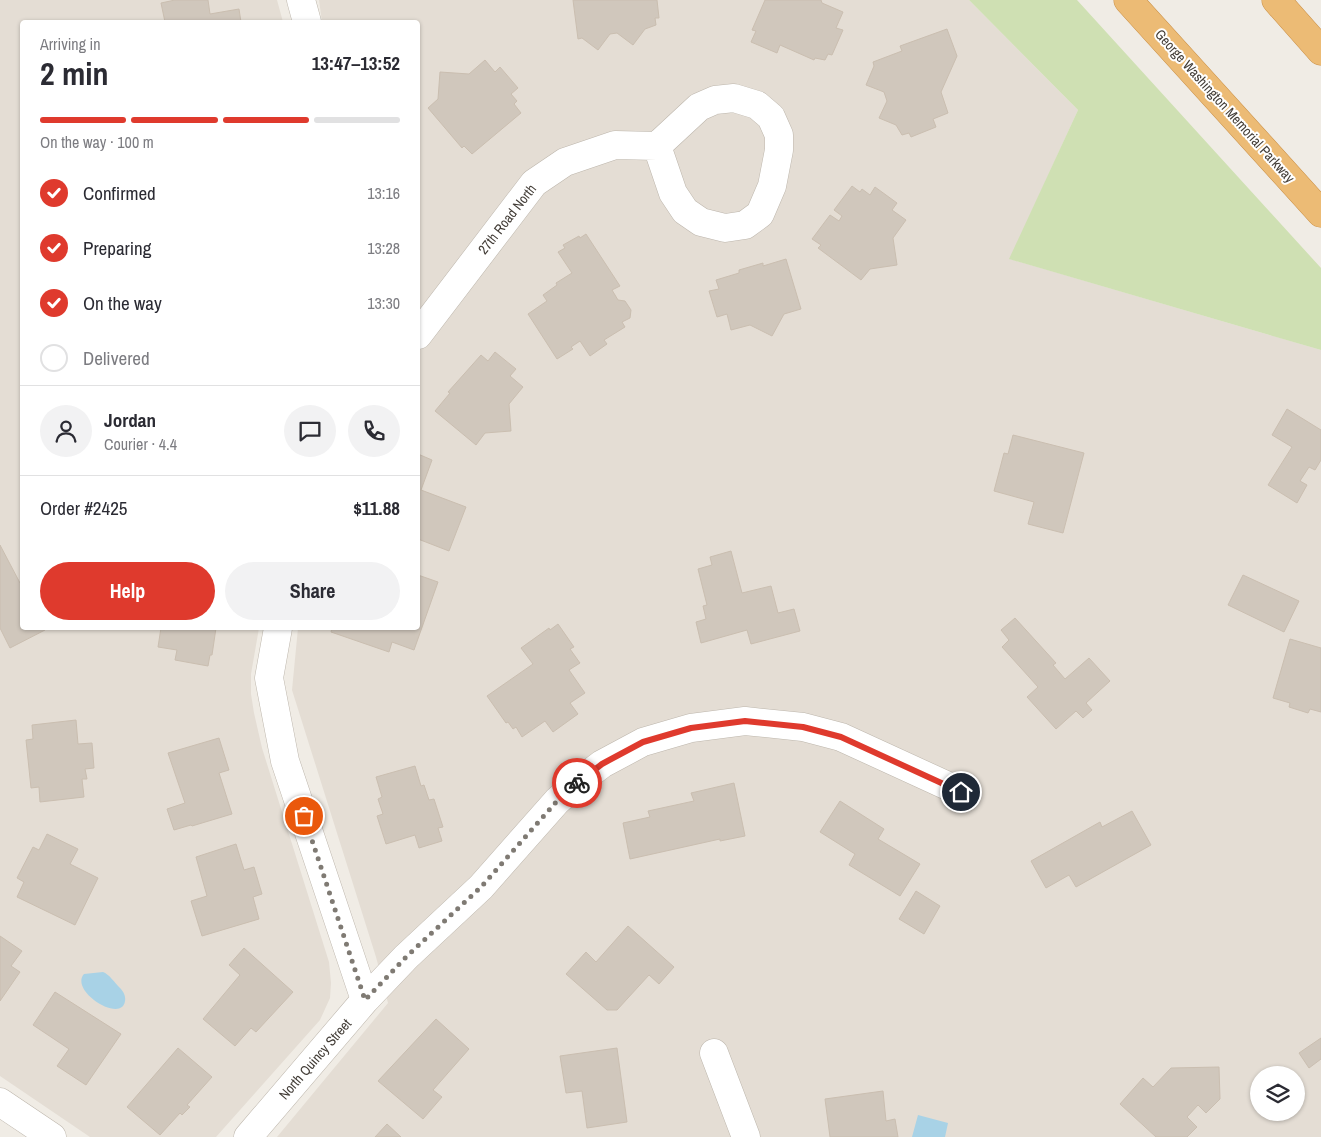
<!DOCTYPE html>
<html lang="en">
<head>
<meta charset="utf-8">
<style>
  :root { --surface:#fff; --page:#f2f2f3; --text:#2b2b33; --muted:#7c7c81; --line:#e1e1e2; --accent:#df3a2d }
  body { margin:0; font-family:"Archivo Narrow",sans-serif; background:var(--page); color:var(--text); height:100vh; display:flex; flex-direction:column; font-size:19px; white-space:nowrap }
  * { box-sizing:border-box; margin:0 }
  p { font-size:16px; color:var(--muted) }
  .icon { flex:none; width:28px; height:28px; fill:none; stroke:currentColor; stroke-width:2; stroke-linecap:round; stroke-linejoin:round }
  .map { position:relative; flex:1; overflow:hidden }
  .drawer { position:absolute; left:20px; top:20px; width:400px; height:610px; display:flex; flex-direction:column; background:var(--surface); border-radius:5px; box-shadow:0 1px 4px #0004 }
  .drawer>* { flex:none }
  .controls { position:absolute; left:1250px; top:1066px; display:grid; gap:10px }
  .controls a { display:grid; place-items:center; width:55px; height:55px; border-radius:50%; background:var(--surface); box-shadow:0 1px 4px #0004; font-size:25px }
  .pin { position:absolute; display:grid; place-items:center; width:42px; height:42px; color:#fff; margin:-21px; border:2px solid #fff; border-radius:50%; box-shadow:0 1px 5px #0007 }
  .courier { position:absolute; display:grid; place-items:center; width:50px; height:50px; margin:-25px; border:4px solid #df3a2d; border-radius:50%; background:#fff; color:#222; box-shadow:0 1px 6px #0007 }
  .summary em { font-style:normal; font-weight:700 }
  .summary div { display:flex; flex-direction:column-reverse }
  .summary { display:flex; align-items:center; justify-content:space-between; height:85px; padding:0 20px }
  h1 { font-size:32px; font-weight:700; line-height:38px }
  .bar { display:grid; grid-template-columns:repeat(4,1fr); gap:8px 5px; align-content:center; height:60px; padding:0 20px }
  .bar i { height:6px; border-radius:4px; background:var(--line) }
  .bar .current { background:var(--accent) }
  .bar p { grid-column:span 4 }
  .line { display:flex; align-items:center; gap:12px; padding:0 20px; border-top:1px solid var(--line) }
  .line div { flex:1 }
  .round { display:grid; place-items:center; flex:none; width:52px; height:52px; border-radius:26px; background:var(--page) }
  ol { padding:0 20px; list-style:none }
  li { display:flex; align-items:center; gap:15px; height:55px }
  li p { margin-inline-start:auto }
  li .icon { padding:5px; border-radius:50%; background:var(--accent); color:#fff; stroke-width:4 }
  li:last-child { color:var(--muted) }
  li i { width:28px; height:28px; border:2px solid var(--line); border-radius:50% }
  .button { display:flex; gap:10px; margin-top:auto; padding:10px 20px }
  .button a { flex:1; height:58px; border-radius:30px; background:var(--accent); color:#fff; font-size:20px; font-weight:700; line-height:58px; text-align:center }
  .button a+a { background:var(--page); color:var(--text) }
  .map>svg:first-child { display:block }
  .residential { fill:#e4ddd4; fill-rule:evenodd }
  .green { fill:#cfe0b3 }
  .water { fill:#a8d2e6 }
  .building { fill:#d0c7bc; stroke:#cabeb0 }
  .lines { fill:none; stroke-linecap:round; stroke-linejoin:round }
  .minor-casing { stroke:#bdb6ac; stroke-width:29 }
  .highway-casing { stroke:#c98f46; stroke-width:29 }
  .minor { stroke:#fff; stroke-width:28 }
  .highway { stroke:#ecbb75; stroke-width:28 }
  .done { stroke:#7f7a73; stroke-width:5; stroke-dasharray:0 9 }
  .route { stroke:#df3a2d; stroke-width:6 }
  .labels { text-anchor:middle; stroke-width:4; stroke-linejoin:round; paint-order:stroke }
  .street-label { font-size:14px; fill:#423c36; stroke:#fff }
</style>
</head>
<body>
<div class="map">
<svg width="1321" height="1137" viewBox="0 0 1321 1137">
  <rect width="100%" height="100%" fill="#f0ece5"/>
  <path class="residential" d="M0 0H277L283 22H22V628H259L251 674V694L254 713 262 748 329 962 331 983 330 998 320 1020 216 1137H90L0 1076Z
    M319 0H969L1078 110 1010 259 1321 350V1137H277L388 1003 376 957 292 690 298 628H418V22H322ZM1259 1075H1296V1112H1259Z"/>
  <path class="green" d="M969 0H1077L1321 268V350L1009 259 1078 110Z"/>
  <path class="water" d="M103 972C109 974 115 983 120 988 123 991 126 996 125 1001 122 1024 69 991 84 974Z
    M918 1115 948 1123 945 1137H912Z"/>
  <path class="building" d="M175 0H208L210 14 239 9 241 22H165L161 3Z
    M573 0H657L659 18H655L656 25 645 29 633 45 617 33 610 34 598 50 582 38 578 39Z
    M765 0H821L822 3 843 12 836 28 843 30 832 55 828 54 825 60 815 58 814 60 780 45 777 53 751 42 756 31 752 30Z
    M947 29 957 56 941 92 948 113 933 119 936 127 911 137 909 133 902 135 896 125 879 118 887 101 884 92 866 85 874 66 873 62 902 51 900 46Z
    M485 60 495 72 500 67 518 88 511 94 517 101 514 104 521 113 472 154 464 146 462 148 428 108 438 99 440 72 469 74Z
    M852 186 860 192 862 189 870 195 875 187 897 203 892 210 906 220 893 238 897 265 870 269 861 280 818 248 821 245 812 239 830 215 839 221 842 216 834 210Z
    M586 234 620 286 612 290 618 300 625 301 631 310 630 318 622 322 625 327 604 340 607 344 590 356 580 341 571 347 573 349 557 359 528 314 547 301 543 295 557 285 556 283 572 273 558 252 565 248 563 245 579 236 580 238Z
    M786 259 801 309 784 314 772 336 750 325 731 330 727 314 717 317 709 291 719 289 716 280 739 273V270L763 263V266Z
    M495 352 516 369 510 376 523 387 509 404 511 431 485 433 476 445 435 411 450 393 448 392 481 355 488 361Z
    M1287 409 1321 430V460L1315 470 1309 467 1300 481 1307 485 1297 503 1268 485 1292 447 1272 435Z
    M1013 435 1084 453 1063 533 1028 524 1034 502 994 491 1004 453 1008 454Z
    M418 454 432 460 421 490 466 507 449 551 418 539Z
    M0 545 20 583 22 582V628H43L45 630 10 648 0 628Z
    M731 551 742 593 771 586 778 613 794 609 800 631 751 644 747 630 701 643 696 622 706 619 703 606 707 605 698 569 712 565 710 557Z
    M418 575 438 582 414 650 392 642 389 652 331 632 332 628H418Z
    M1243 575 1299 601 1284 632 1228 605Z
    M1015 618 1056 663 1053 665 1065 679 1089 658 1110 681 1086 703 1092 710 1083 718 1076 711 1056 729 1027 697 1038 687 1002 647 1009 640 1001 630Z
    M558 624 574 647 570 649 580 663 569 670 585 693 570 703 578 714 553 732 545 721 522 737 516 727 513 729 508 722 506 723 487 696 533 664 521 648 549 628 550 630Z
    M161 628H216L212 655H210L208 666 175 660 177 650 158 647Z
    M1290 639 1321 648V712L1310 709 1308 713 1289 707 1290 703 1273 698Z
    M76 720 78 744 92 743 94 768 85 769 87 779H82L84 797 40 802 39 787 31 788 26 740 33 739 32 725Z
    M219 738 229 770 219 773 232 814 192 826 191 825 174 830 167 809 185 803 168 753Z
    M415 766 421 786 424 785 429 800 434 799 443 827 438 828 442 841 419 848 415 835 386 844 377 816 383 814 378 799 382 797 376 777Z
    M734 783 745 836 720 841V839L630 859 623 823 650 817 648 811 694 801 691 793Z
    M840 801 884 829 878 839 920 864 900 896 849 865 855 854 820 832Z
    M1132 811 1151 845 1076 887 1069 875 1046 888 1031 861 1100 822 1102 827Z
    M47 834 78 849 70 864 98 878 75 925 17 897 24 882 17 878 33 847 39 850Z
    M236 844 244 870 254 867 262 894 253 897 259 919 202 936 191 901 207 896 196 857Z
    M916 891 940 906 924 934 899 919Z
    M628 926 674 967 659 984 649 975 617 1010H607L566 974 586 952 596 962Z
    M0 936 22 951 11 966 20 972 0 1001Z
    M244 948 293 992 256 1032 251 1028 235 1046 203 1019 240 975 229 965Z
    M55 992 121 1034 86 1085 57 1066 69 1049 33 1025Z
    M436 1019 469 1049 433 1090 442 1097 423 1119 378 1081Z
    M1321 1038V1059L1309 1068 1299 1053Z
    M178 1048 212 1077 187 1105 190 1107 182 1115 180 1113 160 1135 127 1107Z
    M617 1048 627 1122 587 1128 582 1091 566 1093 560 1056Z
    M1219 1067 1220 1099 1206 1113 1198 1105 1187 1117 1197 1127 1187 1137H1156L1120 1104 1143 1078 1153 1087 1171 1068Z
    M883 1091 886 1121 895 1119 898 1137H830L825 1099Z
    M387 1124 401 1137H375Z"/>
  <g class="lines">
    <defs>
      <path id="minor" d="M301 0 307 22
        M418 335 534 183 565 162 615 145 657 146 699 107 715 100 734 98 757 105 771 117 779 135V150L772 186 760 214 745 225 725 228 701 222 685 211 673 193 657 146
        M278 628 269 678 285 761 365 1000
        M714 1053 746 1137
        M0 1102 52 1137
        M248 1137 365 1000 406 957 481 887 557 801 577 783 602 764 643 742 691 728 745 721 803 727 841 737 961 792"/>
      <path id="highway" d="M1128 0 1321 213
        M1276 0 1321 51"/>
    </defs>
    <use href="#minor" class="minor-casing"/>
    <use href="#highway" class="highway-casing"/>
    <use href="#minor" class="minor"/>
    <use href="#highway" class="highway"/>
  </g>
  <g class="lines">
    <path class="done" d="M304 816 365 1000 406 957 481 887 557 801 577 783"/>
    <path class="route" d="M577 783 602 764 643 742 691 728 745 721 803 727 841 737 961 792"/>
  </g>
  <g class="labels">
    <g class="street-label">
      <text transform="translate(1225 106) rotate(48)" y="5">George Washington Memorial Parkway</text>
      <text transform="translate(507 219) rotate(-52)" y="5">27th Road North</text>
      <text transform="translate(315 1059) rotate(-49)" y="5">North Quincy Street</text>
    </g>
  </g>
</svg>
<div class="controls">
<a><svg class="icon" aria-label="layers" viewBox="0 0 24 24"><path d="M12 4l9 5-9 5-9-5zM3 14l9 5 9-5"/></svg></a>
</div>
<div class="pin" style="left:304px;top:816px;background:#ea580c"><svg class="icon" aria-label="bag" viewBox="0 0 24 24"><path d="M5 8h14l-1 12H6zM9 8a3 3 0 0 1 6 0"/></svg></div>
<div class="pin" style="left:961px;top:792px;background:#1f2937"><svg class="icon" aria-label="home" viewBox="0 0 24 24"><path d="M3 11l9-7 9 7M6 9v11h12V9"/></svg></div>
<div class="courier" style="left:577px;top:783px"><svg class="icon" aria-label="bike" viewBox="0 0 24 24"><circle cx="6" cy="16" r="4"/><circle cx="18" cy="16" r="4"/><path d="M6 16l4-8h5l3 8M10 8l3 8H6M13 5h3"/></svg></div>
<section class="drawer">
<div class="summary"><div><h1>2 min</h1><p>Arriving in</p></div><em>13:47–13:52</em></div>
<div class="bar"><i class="current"></i><i class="current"></i><i class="current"></i><i></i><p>On the way · 100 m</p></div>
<ol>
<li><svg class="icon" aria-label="check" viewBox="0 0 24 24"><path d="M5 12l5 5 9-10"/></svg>Confirmed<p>13:16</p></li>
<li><svg class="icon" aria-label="check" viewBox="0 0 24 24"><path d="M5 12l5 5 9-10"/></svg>Preparing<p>13:28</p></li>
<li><svg class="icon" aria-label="check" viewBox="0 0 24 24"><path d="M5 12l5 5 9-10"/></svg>On the way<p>13:30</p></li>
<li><i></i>Delivered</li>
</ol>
<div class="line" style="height:90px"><a class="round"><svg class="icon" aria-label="person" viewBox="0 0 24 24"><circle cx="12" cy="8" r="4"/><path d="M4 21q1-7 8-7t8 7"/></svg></a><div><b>Jordan</b><p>Courier · 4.4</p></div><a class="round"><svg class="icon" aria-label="chat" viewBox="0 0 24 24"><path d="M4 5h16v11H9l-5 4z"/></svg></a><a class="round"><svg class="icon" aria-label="phone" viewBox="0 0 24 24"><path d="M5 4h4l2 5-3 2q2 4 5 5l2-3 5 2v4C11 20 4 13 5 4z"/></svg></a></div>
<div class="line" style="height:65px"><div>Order #2425</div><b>$11.88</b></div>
<div class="button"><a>Help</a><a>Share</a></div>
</section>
</div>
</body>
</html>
